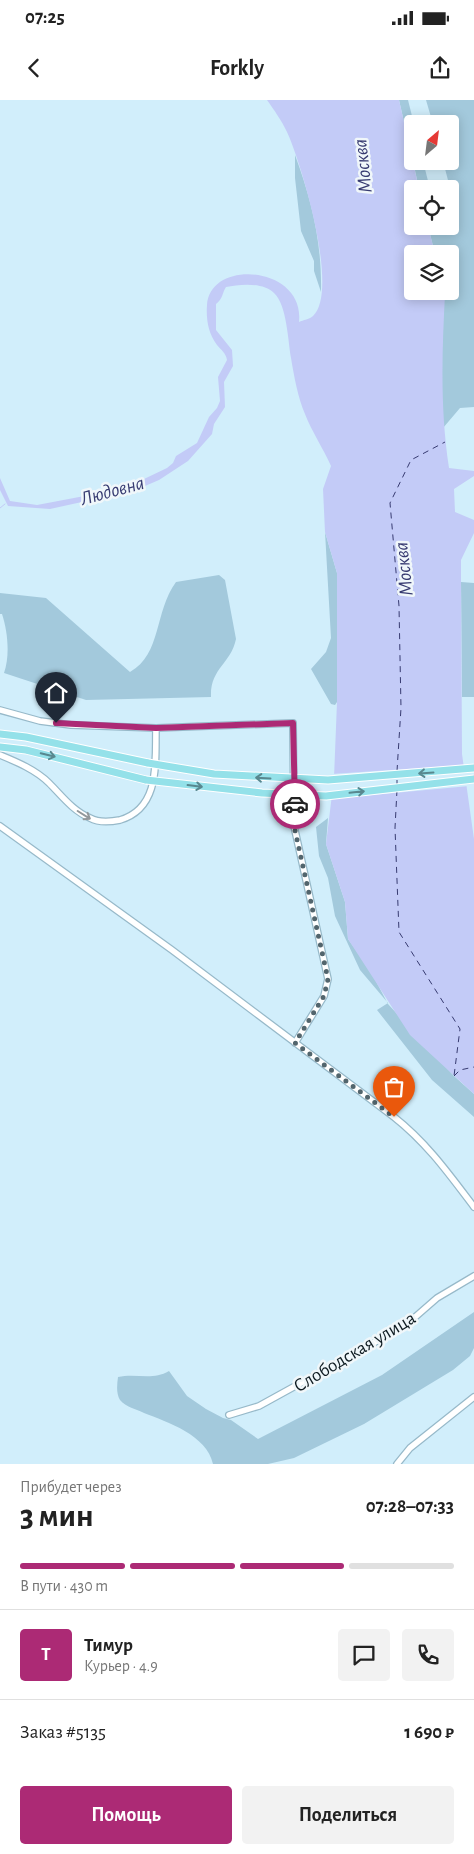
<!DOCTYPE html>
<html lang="ru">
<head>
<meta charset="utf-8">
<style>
  :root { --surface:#fff; --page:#f2f2f2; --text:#222; --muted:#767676; --line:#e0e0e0; --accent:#ac2a75 }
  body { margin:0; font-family:"Alegreya Sans",sans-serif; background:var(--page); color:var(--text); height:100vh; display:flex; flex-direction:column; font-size:19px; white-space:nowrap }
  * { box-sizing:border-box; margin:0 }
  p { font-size:16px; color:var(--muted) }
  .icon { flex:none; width:28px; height:28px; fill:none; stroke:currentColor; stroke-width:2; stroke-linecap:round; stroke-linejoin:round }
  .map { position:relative; height:1364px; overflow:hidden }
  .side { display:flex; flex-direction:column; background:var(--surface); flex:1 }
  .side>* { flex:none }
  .needle { width:32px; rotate:28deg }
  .tools { position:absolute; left:404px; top:15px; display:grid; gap:10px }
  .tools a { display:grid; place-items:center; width:55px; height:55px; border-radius:5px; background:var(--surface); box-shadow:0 2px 12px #0003; font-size:25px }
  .pin { position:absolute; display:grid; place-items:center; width:42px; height:42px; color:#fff; margin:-51px -21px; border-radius:50% 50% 50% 0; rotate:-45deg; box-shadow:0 0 5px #0007 }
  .pin .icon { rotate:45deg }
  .courier { position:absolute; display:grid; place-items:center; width:50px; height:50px; margin:-25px; border:4px solid #ac2a75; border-radius:50%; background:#fff; color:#222; box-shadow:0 1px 6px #0007 }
  .overview em { font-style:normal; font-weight:700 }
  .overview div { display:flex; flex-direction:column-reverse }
  .overview { display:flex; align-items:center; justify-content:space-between; height:85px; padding:0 20px }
  h1 { font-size:32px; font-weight:700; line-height:38px }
  .bar { display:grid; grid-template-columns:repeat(4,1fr); gap:8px 5px; align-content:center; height:60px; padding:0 20px }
  .bar i { height:6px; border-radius:4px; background:var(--line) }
  .bar .active { background:var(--accent) }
  .bar p { grid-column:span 4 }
  .line { display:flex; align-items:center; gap:12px; padding:0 20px; border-top:1px solid var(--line) }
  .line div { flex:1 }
  .round { display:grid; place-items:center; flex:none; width:52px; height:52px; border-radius:5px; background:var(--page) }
  .cta { display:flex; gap:10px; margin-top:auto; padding:10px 20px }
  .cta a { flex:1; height:58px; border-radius:5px; background:var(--accent); color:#fff; font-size:20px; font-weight:700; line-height:58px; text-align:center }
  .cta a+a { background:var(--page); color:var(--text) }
  .status { display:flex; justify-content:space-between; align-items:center; height:35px; padding:0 25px; background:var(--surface); direction:ltr }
  .status svg { height:14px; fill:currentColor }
  header { display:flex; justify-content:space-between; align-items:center; height:65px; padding:0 20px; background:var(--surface); font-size:22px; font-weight:700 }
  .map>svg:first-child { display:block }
  .green { fill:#a3c9dc }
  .water { fill:#c3cbf7 }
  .pier { fill:#d1eefb }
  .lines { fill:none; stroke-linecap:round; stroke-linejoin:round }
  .stream { stroke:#c3cbf7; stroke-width:1 }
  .ferry { stroke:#373b71; stroke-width:1; stroke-dasharray:6 5; stroke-linecap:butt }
  .minor-casing { stroke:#97b9c9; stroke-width:8 }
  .major-casing { stroke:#fff; stroke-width:9 }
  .minor { stroke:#fff; stroke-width:5.5 }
  .major { stroke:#94e1e9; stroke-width:7 }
  .major-bridge-casing { stroke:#fff; stroke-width:9; stroke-linecap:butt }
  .major-bridge { stroke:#94e1e9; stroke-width:7 }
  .oneway { stroke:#58888f }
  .oneway2 { stroke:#93989b }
  .done { stroke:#52656d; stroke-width:5; stroke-dasharray:0 9 }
  .route { stroke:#ac2a75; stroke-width:6 }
  .labels { text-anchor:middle; stroke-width:5; stroke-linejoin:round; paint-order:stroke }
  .street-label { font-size:19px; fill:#0e1b21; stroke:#f0f7fa }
  .water-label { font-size:20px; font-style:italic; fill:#373b71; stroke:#f0f7fa }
</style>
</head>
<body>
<div class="status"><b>07:25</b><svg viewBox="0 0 49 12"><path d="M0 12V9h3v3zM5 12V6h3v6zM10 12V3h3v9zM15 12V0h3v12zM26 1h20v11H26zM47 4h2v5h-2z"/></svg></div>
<header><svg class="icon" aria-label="back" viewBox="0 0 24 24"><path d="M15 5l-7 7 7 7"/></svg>Forkly<svg class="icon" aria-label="share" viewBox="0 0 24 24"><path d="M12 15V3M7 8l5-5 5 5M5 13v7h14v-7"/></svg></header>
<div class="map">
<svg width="474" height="1364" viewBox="0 0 474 1364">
  <rect width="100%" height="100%" fill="#d1eefb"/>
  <path class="green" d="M399 0H408L414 24 412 57Z
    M426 0H474V307L460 308 443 328 441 273 444 191H450V154H435L428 126H450V113L456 111 443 61H450V24H433Z
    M295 55C312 101 322 143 321 192L314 171V161L301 131 295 78Z
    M413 61H423L430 89H419Z
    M325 432 337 473V602L335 605 331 604 311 569 326 552 331 538Z
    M219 475 225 480 236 539C231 564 210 568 211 597L86 600 4 573C10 556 8 532 2 514H0V493L46 498 130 572C162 554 154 512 176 482Z
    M461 482 474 483V597H462Z
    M328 718 326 744 345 802 348 839 369 868 388 904 454 976 474 994V1017L432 980 377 910 388 903 360 870 335 816 328 778 319 756 316 727Z
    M474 1212V1248L470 1256 453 1270 364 1324 294 1358 268 1364H213C207 1335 167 1322 144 1313 136 1309 126 1307 120 1300 116 1293 117 1285 118 1277 137 1273 152 1281 169 1271L187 1296 206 1309 223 1318 231 1320 258 1339 382 1275Z"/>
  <path class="water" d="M267 0H399L419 89H412V126H428L435 154H412V191H444L445 194C442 253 440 309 449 368L474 371V376L454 389 455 412 474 420V433L461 460V482L462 654 474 739V994L410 935 348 839 345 802 326 744 334 678 337 602V473L325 432 323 389 331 366C323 348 312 332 305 314 298 298 294 276 291 258 288 241 287 205 274 193 263 182 240 184 226 187 222 193 223 199 216 204V230L232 250 233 266 224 282 225 307 214 324 212 334 188 361 159 380 124 395 109 396 50 409 8 406 0 390V378L10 401 37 405 95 394 108 388 121 390 167 368 173 363 176 356 197 343 209 317 217 308 220 301 218 277 227 260C226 253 221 250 217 245 208 233 206 219 207 205 210 158 305 166 299 222 303 220 310 219 313 216 340 191 301 62 287 32 282 21 274 10 267 0Z"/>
  <path class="pier" d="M466 665 469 686 329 699 332 674Z"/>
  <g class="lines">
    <path class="stream" d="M0 408 5 404"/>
    <path class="ferry" d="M397 671 401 608 399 506 390 403 411 360 445 342
      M397 686V677
      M397 690 395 728 399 832 460 929 454 976
      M454 976 460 970 474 967"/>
    <defs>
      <path id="minor" d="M0 610 40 621 71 625 156 628 293 623 294 726 328 879 324 896 295 943
        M0 655C17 662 36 670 49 683 62 696 73 711 90 718 99 723 110 722 120 720 161 708 155 661 156 628
        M0 726 172 850 394 1017C427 1043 449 1074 474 1107
        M229 1315 259 1306 406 1225 437 1198 474 1176
        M397 1364 410 1348 474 1297"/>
      <path id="major" d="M0 634 26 637 148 663
        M0 647 26 650 146 680"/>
    </defs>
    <use href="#minor" class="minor-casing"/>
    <use href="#major" class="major-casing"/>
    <use href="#minor" class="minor"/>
    <use href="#major" class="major"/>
    <defs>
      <path id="major-bridge" d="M148 663 214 674 328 680 474 668
        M146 680 262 693 326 696 474 679"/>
    </defs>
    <use href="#major-bridge" class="major-bridge-casing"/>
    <use href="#major-bridge" class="major-bridge"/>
  </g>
  <defs><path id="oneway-shaft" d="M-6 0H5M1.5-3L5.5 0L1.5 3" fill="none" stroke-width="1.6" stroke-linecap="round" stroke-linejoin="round" transform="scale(1.25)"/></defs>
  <g class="oneway">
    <use href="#oneway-shaft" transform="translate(48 655) rotate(14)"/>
    <use href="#oneway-shaft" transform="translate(426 673) rotate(176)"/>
    <use href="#oneway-shaft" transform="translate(263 678) rotate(-177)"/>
    <use href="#oneway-shaft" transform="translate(195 686) rotate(7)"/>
    <use href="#oneway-shaft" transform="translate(357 692) rotate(-6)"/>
  </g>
  <use class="oneway2" href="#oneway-shaft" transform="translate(84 715) rotate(32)"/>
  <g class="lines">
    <path class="done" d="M295 704 294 726 328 879 324 896 295 943 394 1017"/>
    <path class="route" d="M56 623 156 628 293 623 295 704"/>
  </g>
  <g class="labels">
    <g class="street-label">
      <text transform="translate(354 1251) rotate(-31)" y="7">Слободская улица</text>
    </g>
    <g class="water-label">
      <text transform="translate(362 66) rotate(-96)" y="7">Москва</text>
      <text transform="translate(112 390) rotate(-15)" y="7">Людовна</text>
      <text transform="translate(403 469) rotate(-96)" y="7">Москва</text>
    </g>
  </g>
</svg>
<div class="tools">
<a><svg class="needle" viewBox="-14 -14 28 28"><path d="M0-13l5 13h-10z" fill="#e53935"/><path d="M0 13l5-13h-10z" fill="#767676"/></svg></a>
<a><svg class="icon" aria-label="locate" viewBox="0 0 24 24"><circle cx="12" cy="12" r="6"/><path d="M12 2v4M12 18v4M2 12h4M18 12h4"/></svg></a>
<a><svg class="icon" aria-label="layers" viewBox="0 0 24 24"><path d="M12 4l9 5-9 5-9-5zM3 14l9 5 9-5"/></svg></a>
</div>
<div class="pin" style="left:394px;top:1017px;background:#ea580c"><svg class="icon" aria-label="bag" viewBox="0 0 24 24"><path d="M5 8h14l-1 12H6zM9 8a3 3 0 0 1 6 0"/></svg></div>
<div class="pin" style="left:56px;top:623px;background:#1f2937"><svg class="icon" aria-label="home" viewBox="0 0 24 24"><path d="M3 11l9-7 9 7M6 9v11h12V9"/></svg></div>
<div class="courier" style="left:295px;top:704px"><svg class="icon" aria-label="car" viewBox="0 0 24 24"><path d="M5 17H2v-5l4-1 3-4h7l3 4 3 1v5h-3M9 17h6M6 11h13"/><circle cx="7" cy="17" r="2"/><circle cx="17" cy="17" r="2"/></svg></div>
</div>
<section class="side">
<div class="overview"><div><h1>3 мин</h1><p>Прибудет через</p></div><em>07:28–07:33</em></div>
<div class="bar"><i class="active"></i><i class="active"></i><i class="active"></i><i></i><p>В пути · 430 m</p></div>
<div class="line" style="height:90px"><b class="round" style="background:var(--accent);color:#fff">Т</b><div><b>Тимур</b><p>Курьер · 4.9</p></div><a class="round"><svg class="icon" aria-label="chat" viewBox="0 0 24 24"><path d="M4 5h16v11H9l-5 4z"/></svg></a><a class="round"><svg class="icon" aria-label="phone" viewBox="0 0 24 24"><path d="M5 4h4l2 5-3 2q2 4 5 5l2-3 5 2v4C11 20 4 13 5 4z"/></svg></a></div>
<div class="line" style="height:65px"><div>Заказ #5135</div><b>1 690 ₽</b></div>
<div class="cta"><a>Помощь</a><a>Поделиться</a></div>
</section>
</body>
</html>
